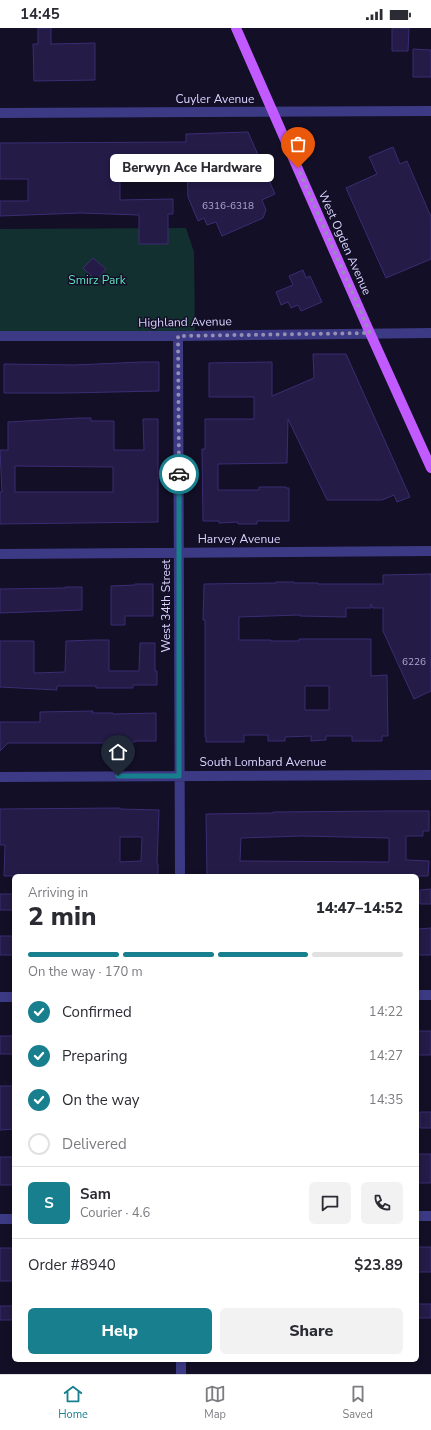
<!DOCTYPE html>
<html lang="en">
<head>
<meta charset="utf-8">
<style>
  :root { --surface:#fff; --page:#f2f2f3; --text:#2b2b33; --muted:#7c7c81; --line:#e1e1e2; --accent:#187f8f }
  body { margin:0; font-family:"Nunito Sans",sans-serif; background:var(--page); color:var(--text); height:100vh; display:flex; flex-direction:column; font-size:15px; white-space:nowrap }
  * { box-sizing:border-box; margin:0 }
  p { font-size:13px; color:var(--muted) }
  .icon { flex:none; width:22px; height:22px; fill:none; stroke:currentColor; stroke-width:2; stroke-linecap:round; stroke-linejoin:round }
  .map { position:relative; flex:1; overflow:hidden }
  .side { position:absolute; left:12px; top:846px; width:407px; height:488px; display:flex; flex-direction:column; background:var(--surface); border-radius:6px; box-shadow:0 2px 6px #0003 }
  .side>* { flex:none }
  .pin { position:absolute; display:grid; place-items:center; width:34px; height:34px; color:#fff; margin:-41px -17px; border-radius:50% 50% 50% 0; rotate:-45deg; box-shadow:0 0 4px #0007 }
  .pin .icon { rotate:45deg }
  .courier { position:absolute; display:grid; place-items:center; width:40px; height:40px; margin:-20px; border:3px solid #187f8f; border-radius:50%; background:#fff; color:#222; box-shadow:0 1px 5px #0007 }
  .bubble { position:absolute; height:28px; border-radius:6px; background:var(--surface); box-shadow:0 2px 6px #0003; font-size:13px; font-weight:800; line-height:28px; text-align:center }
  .overview em { font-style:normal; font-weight:800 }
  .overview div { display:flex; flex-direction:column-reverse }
  .overview { display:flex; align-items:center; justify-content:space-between; height:68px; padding:0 16px }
  h1 { font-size:26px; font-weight:800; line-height:30px }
  .bar { display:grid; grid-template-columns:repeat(4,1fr); gap:6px 4px; align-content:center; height:48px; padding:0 16px }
  .bar i { height:5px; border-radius:3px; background:var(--line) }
  .bar .active { background:var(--accent) }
  .bar p { grid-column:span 4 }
  .line { display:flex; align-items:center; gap:10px; padding:0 16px; border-top:1px solid var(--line) }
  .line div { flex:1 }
  .round { display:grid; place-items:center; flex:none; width:42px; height:42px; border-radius:6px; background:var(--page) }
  ol { padding:0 16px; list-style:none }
  li { display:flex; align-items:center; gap:12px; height:44px }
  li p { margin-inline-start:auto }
  li .icon { padding:4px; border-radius:50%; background:var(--accent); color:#fff; stroke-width:4 }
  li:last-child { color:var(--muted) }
  li i { width:22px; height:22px; border:2px solid var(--line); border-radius:50% }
  .button { display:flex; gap:8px; margin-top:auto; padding:8px 16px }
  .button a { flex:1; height:46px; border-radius:6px; background:var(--accent); color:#fff; font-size:16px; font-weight:800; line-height:46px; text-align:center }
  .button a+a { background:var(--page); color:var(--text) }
  .status { display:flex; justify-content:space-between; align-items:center; height:28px; padding:0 20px; background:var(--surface); direction:ltr }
  .status svg { height:11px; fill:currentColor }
  .menu { display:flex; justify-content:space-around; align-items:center; height:56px; border-top:1px solid var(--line); background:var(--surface); font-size:11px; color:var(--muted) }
  .menu a { display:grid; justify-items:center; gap:2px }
  .menu .active { color:var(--accent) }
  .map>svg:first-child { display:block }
  .green { fill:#12302f }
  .building { fill:#241b47; stroke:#3b2d73; fill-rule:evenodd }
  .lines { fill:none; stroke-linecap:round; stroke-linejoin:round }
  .minor { stroke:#3d3a85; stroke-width:10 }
  .major { stroke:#c25bff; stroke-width:10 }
  .done { stroke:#948fb3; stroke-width:4; stroke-dasharray:0 7.2 }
  .route { stroke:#187f8f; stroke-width:5 }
  .labels { text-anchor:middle; stroke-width:3; stroke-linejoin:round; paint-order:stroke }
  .number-label { font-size:10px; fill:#aca6d1 }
  .street-label { font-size:12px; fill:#d9d4ff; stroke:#130f26 }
  .park-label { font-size:12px; fill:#5fe0c0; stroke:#130f26 }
</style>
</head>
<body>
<div class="status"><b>14:45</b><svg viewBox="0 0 49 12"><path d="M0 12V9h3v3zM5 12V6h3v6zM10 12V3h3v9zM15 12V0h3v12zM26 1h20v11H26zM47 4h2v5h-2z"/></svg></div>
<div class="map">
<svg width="431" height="1346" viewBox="0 0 431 1346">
  <rect width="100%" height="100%" fill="#130f26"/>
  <path class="green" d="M186 200 194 224 195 304 0 305V201Z"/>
  <path class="building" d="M38 0H51V16L95 15V52L34 53 33 16H38Z
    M392 0H409L408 23H392Z
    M413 21 431 22V49H413Z
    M248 104 275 166 262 172 266 182 263 190 222 208 216 194 207 197 204 190 198 193 188 169 187 142H176L173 135V142L141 143V146L120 147V172L173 171V186H168V216H139V187L81 185 0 188V173H28V151H0V115L186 114V106Z
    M393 119 400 136 407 133 431 189V231L386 250 346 160 377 146 369 129Z
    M93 230 106 241 96 252 83 240Z
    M303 242 306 250 310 248 322 274 301 283 298 277 291 280 288 274 281 277 276 264 293 257 289 248Z
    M313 326H346L410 469 397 474 394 467 382 472H327L288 391 287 435 218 436V462H259V459H286V460H289V493H257V496H238V494L219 495V493H203L202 421H205V391H254V369H209V335L272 334V368L314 350Z
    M142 334H159V363L67 365H4V336L74 337Z
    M79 390H91V393H114V422H144L143 391H158V494L0 496V464H2L0 422H8V394ZM15 438 113 439V464H15Z
    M431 546V663L414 671 383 603V580H373L371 576V580H346V589L300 588V587L239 589V612H271V613H299V611H371V648L387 647 388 708H382V713H352V708H326V712L311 713V708L285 709V713H268V707H244V714H206V709H205V592H203L204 556 276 555V554H294V555H318V556H383V547ZM305 658H329V682H305Z
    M135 556H153V588H125V597H111V558L135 557Z
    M65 559H82V582L0 585V561L65 560Z
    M95 612H109V643H139L140 615H155V643H157V657H133V660H96V658H57V662L0 659V613H34V645L65 644 66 613Z
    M93 683 92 685H113V686L156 685V713H135V714L113 715H8L0 723V694H40V684Z
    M120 780V781L159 782 157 836H158V848H4L5 817H0V781ZM120 809H142L141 833 120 834Z
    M389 783H429V803H423V808H406V832L429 833 428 848H207L206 786 273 785V784ZM302 808 389 810V834L240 833 241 810Z
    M431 861V876H420V862Z
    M0 866H14V882H0Z
    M431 900V927H418V901Z
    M0 908H14V927H0Z
    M417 1003H431V1027H417Z
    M0 1008H14V1026H0Z
    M0 1058H14V1101L0 1102Z
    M420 1084H431V1100H420Z
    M417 1126H431V1155H417Z
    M0 1129H14V1157H0Z
    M417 1219H431V1244H417Z
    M0 1220H14V1253H0Z
    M417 1276H431V1290H417Z
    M0 1278H14V1292H0Z"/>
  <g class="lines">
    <path class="minor" d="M0 85 431 83
      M0 308H178L431 305
      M178 308 180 848
      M0 526 431 523
      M0 749 431 747
      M417 967H431
      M0 969H14
      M417 1188H431
      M0 1191H14
      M181 1332V1346"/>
    <path class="major" d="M236 0 370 305 431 440"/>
  </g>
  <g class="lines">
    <path class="done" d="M179 446 178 308 370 305 298 140"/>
    <path class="route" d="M118 748H179V446"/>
  </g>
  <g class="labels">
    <g class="number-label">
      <text x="228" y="181">6316-6318</text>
      <text x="414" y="637">6226</text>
    </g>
    <g class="street-label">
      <text x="215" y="75">Cuyler Avenue</text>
      <text transform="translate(345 215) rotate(66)" y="4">West Ogden Avenue</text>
      <text transform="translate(185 294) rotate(-1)" y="4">Highland Avenue</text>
      <text x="239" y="515">Harvey Avenue</text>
      <text transform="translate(166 578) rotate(-90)" y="4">West 34th Street</text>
      <text x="263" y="738">South Lombard Avenue</text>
    </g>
    <g class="park-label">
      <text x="97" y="256">Smirz Park</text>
    </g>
  </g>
</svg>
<div class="pin" style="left:298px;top:140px;background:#ea580c"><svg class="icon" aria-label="bag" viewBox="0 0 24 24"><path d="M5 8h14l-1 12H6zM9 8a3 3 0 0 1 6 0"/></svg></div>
<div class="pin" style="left:118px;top:748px;background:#1f2937"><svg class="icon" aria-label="home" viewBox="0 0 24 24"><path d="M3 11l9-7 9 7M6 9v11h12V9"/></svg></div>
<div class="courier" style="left:179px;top:446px"><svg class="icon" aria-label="car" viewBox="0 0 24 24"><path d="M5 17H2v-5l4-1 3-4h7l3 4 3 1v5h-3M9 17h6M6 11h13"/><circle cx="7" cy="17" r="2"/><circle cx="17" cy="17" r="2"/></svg></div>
<div class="bubble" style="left:110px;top:126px;width:164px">Berwyn Ace Hardware</div>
<section class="side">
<div class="overview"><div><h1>2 min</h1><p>Arriving in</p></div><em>14:47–14:52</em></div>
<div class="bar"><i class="active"></i><i class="active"></i><i class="active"></i><i></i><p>On the way · 170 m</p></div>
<ol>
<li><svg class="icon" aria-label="check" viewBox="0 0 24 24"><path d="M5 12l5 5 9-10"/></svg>Confirmed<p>14:22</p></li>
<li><svg class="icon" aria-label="check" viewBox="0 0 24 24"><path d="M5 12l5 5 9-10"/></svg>Preparing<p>14:27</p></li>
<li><svg class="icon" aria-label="check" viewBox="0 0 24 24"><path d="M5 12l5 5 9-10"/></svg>On the way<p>14:35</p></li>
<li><i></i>Delivered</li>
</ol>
<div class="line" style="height:72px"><b class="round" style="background:var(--accent);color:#fff">S</b><div><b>Sam</b><p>Courier · 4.6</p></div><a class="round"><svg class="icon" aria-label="chat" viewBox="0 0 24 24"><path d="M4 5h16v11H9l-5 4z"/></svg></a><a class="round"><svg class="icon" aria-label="phone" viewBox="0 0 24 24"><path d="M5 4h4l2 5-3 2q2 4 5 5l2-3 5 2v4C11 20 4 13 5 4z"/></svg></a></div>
<div class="line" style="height:52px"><div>Order #8940</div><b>$23.89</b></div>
<div class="button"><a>Help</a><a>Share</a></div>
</section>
</div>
<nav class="menu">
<a class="active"><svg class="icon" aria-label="home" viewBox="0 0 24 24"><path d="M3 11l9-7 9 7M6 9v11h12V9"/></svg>Home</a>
<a><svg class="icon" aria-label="map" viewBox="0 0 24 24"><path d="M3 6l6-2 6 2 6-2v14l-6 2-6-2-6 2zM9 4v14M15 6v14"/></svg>Map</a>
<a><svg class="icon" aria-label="saved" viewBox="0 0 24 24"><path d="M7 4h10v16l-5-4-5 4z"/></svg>Saved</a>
</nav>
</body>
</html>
